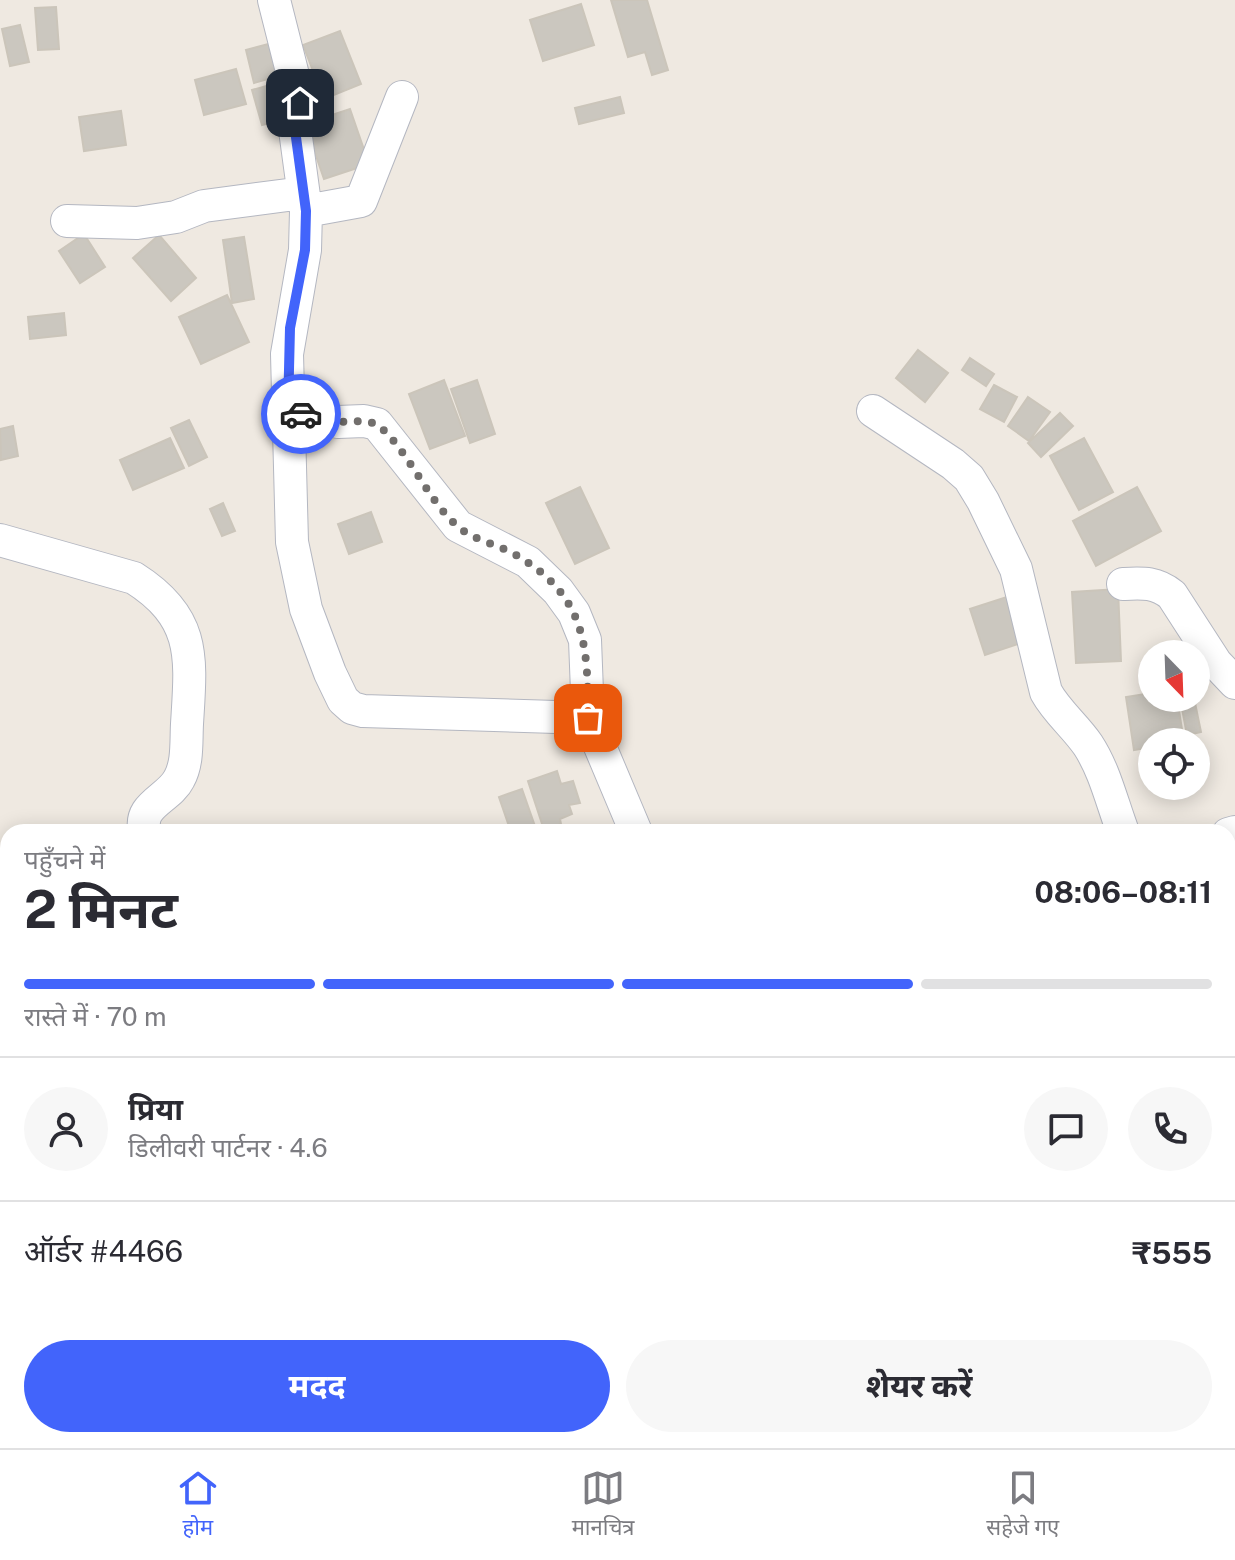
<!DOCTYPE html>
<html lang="hi">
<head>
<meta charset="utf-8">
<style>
  :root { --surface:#fff; --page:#f7f7f7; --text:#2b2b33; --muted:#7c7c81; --line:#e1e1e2; --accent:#4264fb }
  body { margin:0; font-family:"Public Sans","Noto Sans Devanagari",sans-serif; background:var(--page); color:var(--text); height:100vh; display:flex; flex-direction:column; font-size:30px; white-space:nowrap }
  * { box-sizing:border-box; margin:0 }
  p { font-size:26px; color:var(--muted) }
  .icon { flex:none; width:44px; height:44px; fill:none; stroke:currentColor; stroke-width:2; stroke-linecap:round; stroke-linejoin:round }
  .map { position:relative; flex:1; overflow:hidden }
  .sheet { position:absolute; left:0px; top:824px; width:1236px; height:624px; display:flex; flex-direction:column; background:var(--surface); border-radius:24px 24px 0 0; box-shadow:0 4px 20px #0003 }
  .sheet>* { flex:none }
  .needle { width:52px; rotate:157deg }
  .controls { position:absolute; left:1138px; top:640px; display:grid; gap:16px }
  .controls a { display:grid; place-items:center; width:72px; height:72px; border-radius:50%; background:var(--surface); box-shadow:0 4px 20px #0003; font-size:40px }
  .pin { position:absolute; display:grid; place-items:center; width:68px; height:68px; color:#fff; margin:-34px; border-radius:16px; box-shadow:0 4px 12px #0006 }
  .courier { position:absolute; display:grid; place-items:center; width:80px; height:80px; margin:-40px; border:6px solid #4264fb; border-radius:50%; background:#fff; color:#222; box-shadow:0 2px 10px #0007 }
  .headline em { font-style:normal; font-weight:700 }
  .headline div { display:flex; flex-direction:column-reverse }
  .headline { display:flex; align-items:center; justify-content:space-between; height:136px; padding:0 24px }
  h1 { font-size:52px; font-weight:700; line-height:60px }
  .bar { display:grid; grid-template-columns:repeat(4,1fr); gap:12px 8px; align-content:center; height:96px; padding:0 24px }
  .bar i { height:10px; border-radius:6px; background:var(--line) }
  .bar .current { background:var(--accent) }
  .bar p { grid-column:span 4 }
  .line { display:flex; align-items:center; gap:20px; padding:0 24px; border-top:2px solid var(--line) }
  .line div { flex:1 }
  .round { display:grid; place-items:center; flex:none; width:84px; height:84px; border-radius:42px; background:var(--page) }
  .cta { display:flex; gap:16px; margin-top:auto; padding:16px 24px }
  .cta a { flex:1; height:92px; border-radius:48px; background:var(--accent); color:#fff; font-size:32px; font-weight:700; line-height:92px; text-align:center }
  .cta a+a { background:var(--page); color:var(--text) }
  .tab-bar { display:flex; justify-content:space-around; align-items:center; height:112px; border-top:2px solid var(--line); background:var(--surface); font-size:22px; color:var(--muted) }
  .tab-bar a { display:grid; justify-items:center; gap:4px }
  .tab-bar .current { color:var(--accent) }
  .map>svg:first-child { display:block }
  .building { fill:#cbc7bf; stroke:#cbc5ba; stroke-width:2 }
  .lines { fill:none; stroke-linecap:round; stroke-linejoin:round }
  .street-casing { stroke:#b4b7c1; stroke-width:34 }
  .street { stroke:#fff; stroke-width:32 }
  .done { stroke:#726f6d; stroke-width:8; stroke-dasharray:0 14.4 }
  .route { stroke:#4264fb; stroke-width:10 }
</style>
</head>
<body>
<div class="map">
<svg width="1235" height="1448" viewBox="0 0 1235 1448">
  <rect width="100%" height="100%" fill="#efe9e1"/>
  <path class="building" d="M611 0H647L668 70 652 75 645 52 628 57Z
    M581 4 594 45 543 61 530 20Z
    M56 7 59 49 38 50 35 8Z
    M20 25 29 62 10 66 2 29Z
    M340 31 361 84 324 99 303 45Z
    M276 42 285 74 254 83 246 50Z
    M236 69 246 104 204 115 195 80Z
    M284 81 294 117 262 125 252 90Z
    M620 97 624 113 579 124 575 108Z
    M350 109 369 164 324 179 305 124Z
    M121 111 126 145 84 151 79 117Z
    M84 234 105 267 80 283 59 251Z
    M159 235 196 278 171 301 133 258Z
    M244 237 254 299 232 303 223 240Z
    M227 295 249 342 201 364 179 317Z
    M64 313 66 335 30 339 28 317Z
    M918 350 948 373 925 402 896 378Z
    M970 358 994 374 986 386 962 370Z
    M444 380 465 436 430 449 409 394Z
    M477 380 495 434 470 443 451 389Z
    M994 385 1017 397 1004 422 980 409Z
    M1028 397 1050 412 1029 441 1008 426Z
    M1060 413 1073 426 1041 457 1028 443Z
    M189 420 207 457 189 466 171 428Z
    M13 426 18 456 1 460 0 429Z
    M170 438 184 468 133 490 120 460Z
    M1084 438 1113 492 1079 510 1050 456Z
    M580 487 609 548 575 564 546 503Z
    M1137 487 1161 531 1096 566 1073 521Z
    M223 503 235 531 222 536 210 509Z
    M371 512 382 542 349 554 338 524Z
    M1118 589 1121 661 1076 663 1072 592Z
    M1013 595 1027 641 985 655 970 609Z
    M1152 693V698H1177L1184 742H1152V747L1134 750 1126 697Z
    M1180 698H1194L1201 732 1187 735Z
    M557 771 561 784 573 781 580 803 569 805 572 814 560 819 561 824 544 830 528 781Z
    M522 789 537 832H511L499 797Z"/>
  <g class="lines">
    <defs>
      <path id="street" d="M274 0 300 103 295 130 306 211 305 250 287 354 292 542 306 609 330 673 343 700 352 708 363 711 588 718
        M306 211 361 201 402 97
        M67 221 137 223 176 217 204 206 303 193
        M288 411 338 422 364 421 377 424 458 526 528 562 558 591 574 613 585 640 588 718 636 832
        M873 411 953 464 969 478 983 501 1016 569 1046 692C1057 712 1075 726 1088 745 1105 771 1112 803 1123 832
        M0 540 134 578C197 618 191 658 187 724 186 742 188 763 179 779 169 799 137 805 145 832
        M1123 584C1143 583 1156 582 1172 595L1216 663 1235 683
        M1228 834 1235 832
        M160 1448 161 1440"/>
    </defs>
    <use href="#street" class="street-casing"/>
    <use href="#street" class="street"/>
  </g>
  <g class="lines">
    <path class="done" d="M301 414 338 422 364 421 377 424C409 451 425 496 456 525 472 540 497 544 516 555 586 596 588 645 588 718"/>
    <path class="route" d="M300 103 295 130 306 211 305 250 290 328 288 411 301 414"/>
  </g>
</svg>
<div class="controls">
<a><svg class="needle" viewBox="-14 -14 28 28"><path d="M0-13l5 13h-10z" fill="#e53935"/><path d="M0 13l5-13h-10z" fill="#7c7c81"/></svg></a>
<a><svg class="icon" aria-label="locate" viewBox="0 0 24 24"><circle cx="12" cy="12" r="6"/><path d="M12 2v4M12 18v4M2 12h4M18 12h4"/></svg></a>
</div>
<div class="pin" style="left:588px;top:718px;background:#ea580c"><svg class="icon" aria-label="bag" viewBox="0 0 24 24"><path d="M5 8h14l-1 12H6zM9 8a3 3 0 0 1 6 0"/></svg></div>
<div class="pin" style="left:300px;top:103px;background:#1f2937"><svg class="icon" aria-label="home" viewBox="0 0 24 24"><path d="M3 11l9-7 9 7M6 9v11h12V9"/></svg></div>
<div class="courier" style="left:301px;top:414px"><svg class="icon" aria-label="car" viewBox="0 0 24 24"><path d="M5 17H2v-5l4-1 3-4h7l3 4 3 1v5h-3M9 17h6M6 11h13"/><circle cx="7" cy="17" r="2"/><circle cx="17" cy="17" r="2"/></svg></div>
<section class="sheet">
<div class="headline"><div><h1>2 मिनट</h1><p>पहुँचने में</p></div><em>08:06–08:11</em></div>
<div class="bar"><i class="current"></i><i class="current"></i><i class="current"></i><i></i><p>रास्ते में · 70 m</p></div>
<div class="line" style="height:144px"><a class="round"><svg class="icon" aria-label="person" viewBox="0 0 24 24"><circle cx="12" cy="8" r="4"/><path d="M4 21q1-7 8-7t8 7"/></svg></a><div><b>प्रिया</b><p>डिलीवरी पार्टनर · 4.6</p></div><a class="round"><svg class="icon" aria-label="chat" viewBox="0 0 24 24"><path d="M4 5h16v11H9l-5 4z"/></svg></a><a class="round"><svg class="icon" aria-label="phone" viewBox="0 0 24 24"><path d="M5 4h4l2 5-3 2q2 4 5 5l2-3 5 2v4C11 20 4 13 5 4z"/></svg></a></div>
<div class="line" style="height:104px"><div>ऑर्डर #4466</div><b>₹555</b></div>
<div class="cta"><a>मदद</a><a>शेयर करें</a></div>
</section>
</div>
<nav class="tab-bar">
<a class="current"><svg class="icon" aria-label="home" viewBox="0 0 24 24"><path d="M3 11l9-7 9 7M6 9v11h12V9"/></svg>होम</a>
<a><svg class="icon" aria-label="map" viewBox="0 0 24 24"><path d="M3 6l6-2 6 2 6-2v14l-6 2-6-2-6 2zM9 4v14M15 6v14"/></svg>मानचित्र</a>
<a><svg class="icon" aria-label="saved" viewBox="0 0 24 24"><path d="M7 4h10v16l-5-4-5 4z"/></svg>सहेजे गए</a>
</nav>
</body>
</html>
